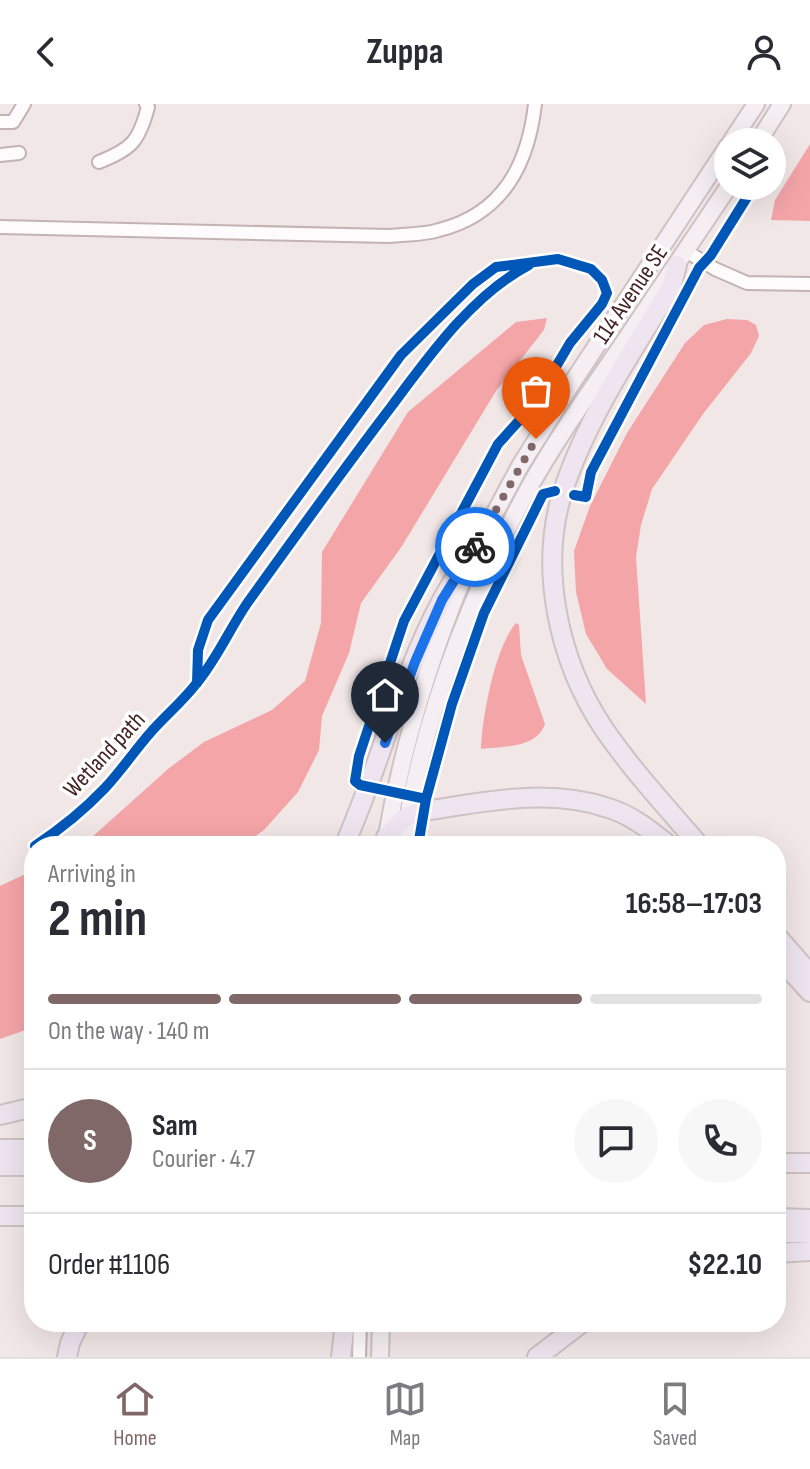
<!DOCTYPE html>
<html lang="en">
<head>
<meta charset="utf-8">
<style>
  :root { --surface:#fff; --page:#f7f7f7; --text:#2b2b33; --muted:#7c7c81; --line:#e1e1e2; --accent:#816868 }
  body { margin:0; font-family:"Sofia Sans Condensed",sans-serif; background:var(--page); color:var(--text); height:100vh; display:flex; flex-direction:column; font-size:30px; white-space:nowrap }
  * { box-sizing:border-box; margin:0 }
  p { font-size:26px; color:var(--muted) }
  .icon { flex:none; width:44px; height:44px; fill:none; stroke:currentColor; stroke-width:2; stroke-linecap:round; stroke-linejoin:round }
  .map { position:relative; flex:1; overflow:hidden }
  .side { position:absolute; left:24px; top:732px; width:762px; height:496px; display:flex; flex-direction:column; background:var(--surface); border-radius:32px; box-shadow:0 8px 32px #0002 }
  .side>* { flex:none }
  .tools { position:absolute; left:714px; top:24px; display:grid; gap:16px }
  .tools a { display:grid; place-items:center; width:72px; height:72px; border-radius:50%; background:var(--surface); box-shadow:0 8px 32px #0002; font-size:40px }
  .pin { position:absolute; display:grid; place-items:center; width:68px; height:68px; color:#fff; margin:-82px -34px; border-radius:50% 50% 50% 0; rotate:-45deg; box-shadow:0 0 8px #0007 }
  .pin .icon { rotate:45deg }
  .courier { position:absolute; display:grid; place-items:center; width:80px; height:80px; margin:-40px; border:6px solid #1a73e8; border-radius:50%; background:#fff; color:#222; box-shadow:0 2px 10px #0007 }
  .head em { font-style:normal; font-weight:700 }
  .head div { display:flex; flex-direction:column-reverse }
  .head { display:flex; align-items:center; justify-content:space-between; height:136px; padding:0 24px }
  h1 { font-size:52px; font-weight:700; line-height:60px }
  .bar { display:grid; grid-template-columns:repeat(4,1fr); gap:12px 8px; align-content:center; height:96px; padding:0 24px }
  .bar i { height:10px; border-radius:6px; background:var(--line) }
  .bar .on { background:var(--accent) }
  .bar p { grid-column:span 4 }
  .line { display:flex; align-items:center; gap:20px; padding:0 24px; border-top:2px solid var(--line) }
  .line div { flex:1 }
  .round { display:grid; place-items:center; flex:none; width:84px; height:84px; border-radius:42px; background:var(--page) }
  header { display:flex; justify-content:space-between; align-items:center; height:104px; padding:0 24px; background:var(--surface); font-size:36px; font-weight:700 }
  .tabs { display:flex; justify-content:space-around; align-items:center; height:112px; border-top:2px solid var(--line); background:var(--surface); font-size:22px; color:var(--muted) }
  .tabs a { display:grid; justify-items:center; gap:4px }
  .tabs .on { color:var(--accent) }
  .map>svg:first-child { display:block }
  .water { fill:#f4a5a8 }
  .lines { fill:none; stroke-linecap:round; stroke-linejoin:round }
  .minor-casing { stroke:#c5b2b2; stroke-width:16 }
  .major-casing { stroke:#cec2c2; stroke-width:20 }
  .highway-casing { stroke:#cec2c2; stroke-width:22 }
  .minor { stroke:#fdfbfb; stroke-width:12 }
  .major { stroke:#f5eff4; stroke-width:16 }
  .highway { stroke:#efe5f0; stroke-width:18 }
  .cycleway-casing { stroke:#fff; stroke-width:15 }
  .cycleway { stroke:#0057b8; stroke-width:10 }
  .done { stroke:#816868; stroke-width:8; stroke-dasharray:0 14.4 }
  .route { stroke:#1a73e8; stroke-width:10 }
  .labels { text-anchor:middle; stroke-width:7; stroke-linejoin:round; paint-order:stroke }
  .street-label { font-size:24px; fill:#442324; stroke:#fff }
</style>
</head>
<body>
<header><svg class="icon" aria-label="back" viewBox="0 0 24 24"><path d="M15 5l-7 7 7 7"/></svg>Zuppa<svg class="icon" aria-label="person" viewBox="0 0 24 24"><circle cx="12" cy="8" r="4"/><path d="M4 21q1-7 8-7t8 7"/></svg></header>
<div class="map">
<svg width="810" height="1253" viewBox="0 0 810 1253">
  <rect width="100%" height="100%" fill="#f2e7e7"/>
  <path class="water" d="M810 40V117L771 116 775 96Z
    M547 214 544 226 496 287 402 442 361 499 349 549 322 612 319 646 298 688 264 726 242 742H82L168 665 204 638 272 606 305 577 321 519 322 448 408 308 516 218Z
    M727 215 747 216 756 221 759 232 751 249 703 310 652 385 641 421 636 453 646 600 607 565 586 530 576 488 574 447 590 402 627 329 685 239 704 221Z
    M516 519 519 521 521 551 545 620C536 645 503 642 481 645 482 613 495 543 516 519Z
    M34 766V923L0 935V782Z"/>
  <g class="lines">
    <defs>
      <path id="minor" d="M0 18H13L24 0
        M0 51 19 49
        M99 58C132 45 139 37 148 3L146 0
        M0 123 389 132C406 130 424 131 439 126 503 110 528 61 535 0
        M686 147 715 165 747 179 810 180
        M359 1253 360 1218"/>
      <path id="major" d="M731 38 756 0
        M758 38 782 0
        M476 444 520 362 570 282 728 42
        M385 742C401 647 428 558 465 469
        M403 742C422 616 469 493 530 382 557 334 589 289 620 244 656 190 693 136 729 82
        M380 1253 381 1218"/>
      <path id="highway" d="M677 161 671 184C631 249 587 314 563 387 538 465 559 558 604 625 632 666 667 704 700 742
        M386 733C393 727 400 716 408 712 418 707 433 706 444 704 497 695 556 686 608 704 632 711 651 727 670 742
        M344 742C380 662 401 572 442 496 454 474 468 454 481 433
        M776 831 810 870
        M776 851 810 888
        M0 1011 34 1003
        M0 1045H34
        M776 1059H810
        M0 1062H34
        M0 1112H34
        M776 1114 810 1115
        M776 1129H810
        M776 1149 810 1147
        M67 1253 70 1239 80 1218
        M341 1253 345 1218
        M537 1253 583 1218"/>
    </defs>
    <use href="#minor" class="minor-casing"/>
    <use href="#major" class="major-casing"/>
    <use href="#highway" class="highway-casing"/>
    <use href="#minor" class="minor"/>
    <use href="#major" class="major"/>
    <use href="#highway" class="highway"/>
    <defs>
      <path id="cycleway" d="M574 391 586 393 591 368 699 164 711 151 754 82
        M197 579 198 546 208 516 401 251 473 180 496 163 558 155 591 165 602 176 607 189 602 200 570 239 534 300 498 340 404 517 359 652 355 677 360 681 426 695
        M35 742C59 726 84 706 105 684 121 667 135 646 151 628 165 612 183 597 196 580 217 555 230 524 248 498 295 433 342 367 391 303 429 252 472 191 529 161
        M418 742 426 695 452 600 484 509 543 390 555 387"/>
    </defs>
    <use href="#cycleway" class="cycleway-casing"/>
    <use href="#cycleway" class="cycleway"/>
  </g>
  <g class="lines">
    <path class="done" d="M475 443 536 335"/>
    <path class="route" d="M385 639 415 558 442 496 475 443"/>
  </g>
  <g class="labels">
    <g class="street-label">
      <text transform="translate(630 190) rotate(-56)" y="8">114 Avenue SE</text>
      <text transform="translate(104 650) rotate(-47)" y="8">Wetland path</text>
    </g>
  </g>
</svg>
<div class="tools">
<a><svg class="icon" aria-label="layers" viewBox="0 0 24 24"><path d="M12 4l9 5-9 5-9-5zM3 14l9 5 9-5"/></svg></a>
</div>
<div class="pin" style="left:536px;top:335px;background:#ea580c"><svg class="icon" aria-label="bag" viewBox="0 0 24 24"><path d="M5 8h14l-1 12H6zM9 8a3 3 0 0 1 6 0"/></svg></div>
<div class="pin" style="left:385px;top:639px;background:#1f2937"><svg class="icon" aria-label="home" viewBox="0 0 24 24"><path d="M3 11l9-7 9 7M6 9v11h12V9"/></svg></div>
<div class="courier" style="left:475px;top:443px"><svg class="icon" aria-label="bike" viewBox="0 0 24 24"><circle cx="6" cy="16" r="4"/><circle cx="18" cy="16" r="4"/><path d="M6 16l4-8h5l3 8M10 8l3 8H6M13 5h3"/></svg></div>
<section class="side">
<div class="head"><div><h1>2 min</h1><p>Arriving in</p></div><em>16:58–17:03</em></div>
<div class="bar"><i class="on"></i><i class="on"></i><i class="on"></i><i></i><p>On the way · 140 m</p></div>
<div class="line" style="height:144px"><b class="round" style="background:var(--accent);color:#fff">S</b><div><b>Sam</b><p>Courier · 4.7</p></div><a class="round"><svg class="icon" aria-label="chat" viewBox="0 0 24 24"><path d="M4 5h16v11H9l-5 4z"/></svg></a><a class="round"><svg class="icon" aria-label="phone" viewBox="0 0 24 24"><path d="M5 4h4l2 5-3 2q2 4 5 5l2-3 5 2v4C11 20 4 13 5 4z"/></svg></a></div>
<div class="line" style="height:104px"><div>Order #1106</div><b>$22.10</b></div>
</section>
</div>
<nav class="tabs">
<a class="on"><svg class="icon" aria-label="home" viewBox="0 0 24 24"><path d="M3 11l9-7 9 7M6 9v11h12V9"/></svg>Home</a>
<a><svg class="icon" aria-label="map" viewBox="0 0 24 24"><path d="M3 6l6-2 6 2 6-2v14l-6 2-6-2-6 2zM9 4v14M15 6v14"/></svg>Map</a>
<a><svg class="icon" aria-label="saved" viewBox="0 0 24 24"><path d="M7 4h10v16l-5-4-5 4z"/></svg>Saved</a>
</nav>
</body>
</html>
